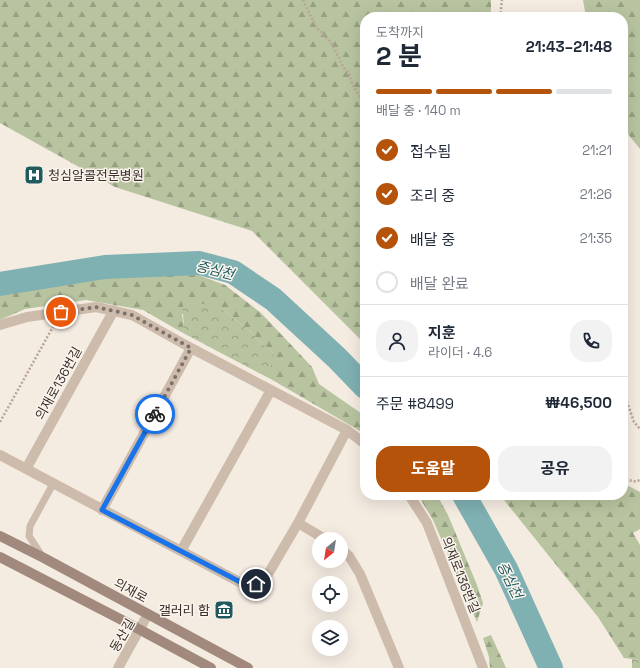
<!DOCTYPE html>
<html lang="ko">
<head>
<meta charset="utf-8">
<style>
  :root { --surface:#fff; --page:#f2f2f3; --text:#1f2937; --muted:#747a83; --line:#e0e1e3; --accent:#b45309 }
  body { margin:0; font-family:"Space Grotesk","Noto Sans KR",sans-serif; background:var(--page); color:var(--text); height:100vh; display:flex; flex-direction:column; font-size:15px; white-space:nowrap }
  * { box-sizing:border-box; margin:0 }
  p { font-size:13px; color:var(--muted) }
  .icon { flex:none; width:22px; height:22px; fill:none; stroke:currentColor; stroke-width:2; stroke-linecap:round; stroke-linejoin:round }
  .map { position:relative; flex:1; overflow:hidden }
  .sheet { position:absolute; left:360px; top:12px; width:268px; height:488px; display:flex; flex-direction:column; background:var(--surface); border-radius:16px; box-shadow:0 4px 16px #0002 }
  .sheet>* { flex:none }
  .needle { width:26px; rotate:210deg }
  .fabs { position:absolute; left:312px; top:532px; display:grid; gap:8px }
  .fabs a { display:grid; place-items:center; width:36px; height:36px; border-radius:50%; background:var(--surface); box-shadow:0 4px 16px #0002; font-size:20px }
  .pin { position:absolute; display:grid; place-items:center; width:34px; height:34px; color:#fff; margin:-17px; border:2px solid #fff; border-radius:50%; box-shadow:0 1px 4px #0007 }
  .courier { position:absolute; display:grid; place-items:center; width:40px; height:40px; margin:-20px; border:3px solid #1a73e8; border-radius:50%; background:#fff; color:#222; box-shadow:0 1px 5px #0007 }
  .overview em { font-style:normal; font-weight:700 }
  .overview div { display:flex; flex-direction:column-reverse }
  .overview { display:flex; align-items:center; justify-content:space-between; height:68px; padding:0 16px }
  h1 { font-size:26px; font-weight:700; line-height:30px }
  .bar { display:grid; grid-template-columns:repeat(4,1fr); gap:6px 4px; align-content:center; height:48px; padding:0 16px }
  .bar i { height:5px; border-radius:3px; background:var(--line) }
  .bar .active { background:var(--accent) }
  .bar p { grid-column:span 4 }
  .line { display:flex; align-items:center; gap:10px; padding:0 16px; border-top:1px solid var(--line) }
  .line div { flex:1 }
  .round { display:grid; place-items:center; flex:none; width:42px; height:42px; border-radius:16px; background:var(--page) }
  ol { padding:0 16px; list-style:none }
  li { display:flex; align-items:center; gap:12px; height:44px }
  li p { margin-inline-start:auto }
  li .icon { padding:4px; border-radius:50%; background:var(--accent); color:#fff; stroke-width:4 }
  li:last-child { color:var(--muted) }
  li i { width:22px; height:22px; border:2px solid var(--line); border-radius:50% }
  .cta { display:flex; gap:8px; margin-top:auto; padding:8px 16px }
  .cta a { flex:1; height:46px; border-radius:16px; background:var(--accent); color:#fff; font-size:16px; font-weight:700; line-height:46px; text-align:center }
  .cta a+a { background:var(--page); color:var(--text) }
  .map>svg:first-child { display:block }
  .forest { fill:url(#forest-firs) }
  .park { fill:url(#park-crowns) }
  .lines { fill:none; stroke-linecap:round; stroke-linejoin:round }
  .river { stroke:#7fb0b2; stroke-width:24 }
  .path { stroke:#b9a596; stroke-width:2.5; stroke-dasharray:2 2; stroke-linecap:butt }
  .lane { stroke:#cdbbac; stroke-width:7 }
  .street { stroke:#cdbbac; stroke-width:10 }
  .secondary { stroke:#a18a7d; stroke-width:10 }
  .done { stroke:#7c716b; stroke-width:4; stroke-dasharray:0 7.2 }
  .route { stroke:#1a73e8; stroke-width:5 }
  .labels { text-anchor:middle; stroke-width:3; stroke-linejoin:round; paint-order:stroke }
  .poi-label { font-size:13px; fill:#3b302b; stroke:#fbf5ee; text-anchor:start }
  .street-label { font-size:13px; fill:#3b302b; stroke:#fbf5ee }
  .water-label { font-size:14px; font-style:italic; fill:#1f5a5e; stroke:#fbf5ee }
</style>
</head>
<body>
<div class="map">
<svg width="640" height="668" viewBox="0 0 640 668">
  <defs>
    <pattern id="forest-firs" width="22" height="20" patternUnits="userSpaceOnUse"><rect width="22" height="20" fill="#b8c4a0"/><path d="M5 1l3.5 6h-7zM16 11l3.5 6h-7z" fill="#97a083"/></pattern>
    <pattern id="park-crowns" width="20" height="18" patternUnits="userSpaceOnUse"><rect width="20" height="18" fill="#b8c4a0"/><path d="M2 6a3 3 0 1 1 6 0M12 15a3 3 0 1 1 6 0" fill="none" stroke="#97a083"/></pattern>
  </defs>
  <rect width="100%" height="100%" fill="#f4ebe1"/>
  <path class="forest" d="M0 0H491V17H365V344L252 231 115 187 0 123Z
    M583 0H640V149L623 128V17H586Z
    M107 274 198 275 225 285 261 313 312 367 319 384 365 416V436L360 431 269 378 206 345 273 353 247 329 222 309 182 314 184 328 183 333 143 310 86 300 25 309 0 320V296L19 285Z
    M623 483 640 492V529L633 533 640 545V660L624 658 598 617 500 495H623Z
    M418 495H437L448 515 477 585 483 603 477 622 433 520Z
    M491 635 506 668H490L489 657 483 638Z"/>
  <path class="park" d="M200 303 222 309 247 329 273 353 269 378 183 333C185 324 182 314 183 305Z
    M632 659 640 660V668H632Z"/>
  <g class="lines">
    <path class="river" d="M0 284 105 267 199 263 233 272 273 299 337 358 365 387
      M464 495 506 569 551 668"/>
    <path class="path" d="M303 0 316 27 329 40 333 46 344 68 349 73 352 83 365 106
      M500 17 502 0
      M623 390 634 422 640 429
      M0 422 54 325
      M623 476C628 480 633 483 640 480"/>
    <path class="lane" d="M42 556 29 536 30 526 53 484"/>
    <path class="street" d="M0 325 27 317 96 307 132 315 191 348 347 430 365 444
      M0 455 247 586 264 581 298 523 347 430
      M26 469 114 310
      M409 495 427 523 483 668
      M102 510 191 348
      M298 523 325 539
      M341 549 349 556 360 574 399 668
      M181 551 271 390
      M118 668 148 614"/>
    <path class="secondary" d="M0 536 44 558 248 668
      M0 557 120 619 211 668"/>
  </g>
  <g class="lines">
    <path class="done" d="M61 312 96 307 132 315 191 348 155 414"/>
    <path class="route" d="M155 414 102 510 248 586 256 584"/>
  </g>
  <defs>
    <symbol id="hospital-square" viewBox="-11 -11 22 22"><rect x="-9" y="-9" width="18" height="18" rx="4" fill="#1f5a5e" stroke="#fbf5ee"/><path d="M-5-5h3v3.5h4V-5h3V5h-3V1.5h-4V5h-3Z" fill="#fff"/></symbol>
    <symbol id="museum-square" viewBox="-11 -11 22 22"><rect x="-9" y="-9" width="18" height="18" rx="4" fill="#1f5a5e" stroke="#fbf5ee"/><path d="M0-6L6-3V-2H-6V-3ZM-5-1h2V3h-2ZM-1-1h2V3h-2ZM3-1h2V3H3ZM-6 4H6V6H-6Z" fill="#fff"/></symbol>
  </defs>
  <g fill-rule="evenodd">
    <use href="#hospital-square" x="23" y="164" width="22" height="22"/>
    <use href="#museum-square" x="213" y="599" width="22" height="22"/>
  </g>
  <g class="labels">
    <g class="poi-label">
      <text x="48" y="180">청심알콜전문병원</text>
      <text x="210" y="615" text-anchor="end">갤러리 함</text>
    </g>
    <g class="street-label">
      <text transform="translate(58 383) rotate(-61)" y="5">의재로136번길</text>
      <text transform="translate(461 575) rotate(68)" y="5">의재로136번길</text>
      <text transform="translate(131 590) rotate(29)" y="5">의재로</text>
      <text transform="translate(122 635) rotate(-60)" y="5">동산길</text>
    </g>
    <g class="water-label">
      <text transform="translate(215 270) rotate(14)" y="5">증심천</text>
      <text transform="translate(510 580) rotate(64)" y="5">증심천</text>
    </g>
  </g>
</svg>
<div class="fabs">
<a><svg class="needle" viewBox="-14 -14 28 28"><path d="M0-13l5 13h-10z" fill="#e53935"/><path d="M0 13l5-13h-10z" fill="#747a83"/></svg></a>
<a><svg class="icon" aria-label="locate" viewBox="0 0 24 24"><circle cx="12" cy="12" r="6"/><path d="M12 2v4M12 18v4M2 12h4M18 12h4"/></svg></a>
<a><svg class="icon" aria-label="layers" viewBox="0 0 24 24"><path d="M12 4l9 5-9 5-9-5zM3 14l9 5 9-5"/></svg></a>
</div>
<div class="pin" style="left:61px;top:312px;background:#ea580c"><svg class="icon" aria-label="bag" viewBox="0 0 24 24"><path d="M5 8h14l-1 12H6zM9 8a3 3 0 0 1 6 0"/></svg></div>
<div class="pin" style="left:256px;top:584px;background:#1f2937"><svg class="icon" aria-label="home" viewBox="0 0 24 24"><path d="M3 11l9-7 9 7M6 9v11h12V9"/></svg></div>
<div class="courier" style="left:155px;top:414px"><svg class="icon" aria-label="bike" viewBox="0 0 24 24"><circle cx="6" cy="16" r="4"/><circle cx="18" cy="16" r="4"/><path d="M6 16l4-8h5l3 8M10 8l3 8H6M13 5h3"/></svg></div>
<section class="sheet">
<div class="overview"><div><h1>2 분</h1><p>도착까지</p></div><em>21:43–21:48</em></div>
<div class="bar"><i class="active"></i><i class="active"></i><i class="active"></i><i></i><p>배달 중 · 140 m</p></div>
<ol>
<li><svg class="icon" aria-label="check" viewBox="0 0 24 24"><path d="M5 12l5 5 9-10"/></svg>접수됨<p>21:21</p></li>
<li><svg class="icon" aria-label="check" viewBox="0 0 24 24"><path d="M5 12l5 5 9-10"/></svg>조리 중<p>21:26</p></li>
<li><svg class="icon" aria-label="check" viewBox="0 0 24 24"><path d="M5 12l5 5 9-10"/></svg>배달 중<p>21:35</p></li>
<li><i></i>배달 완료</li>
</ol>
<div class="line" style="height:72px"><a class="round"><svg class="icon" aria-label="person" viewBox="0 0 24 24"><circle cx="12" cy="8" r="4"/><path d="M4 21q1-7 8-7t8 7"/></svg></a><div><b>지훈</b><p>라이더 · 4.6</p></div><a class="round"><svg class="icon" aria-label="phone" viewBox="0 0 24 24"><path d="M5 4h4l2 5-3 2q2 4 5 5l2-3 5 2v4C11 20 4 13 5 4z"/></svg></a></div>
<div class="line" style="height:52px"><div>주문 #8499</div><b>₩46,500</b></div>
<div class="cta"><a>도움말</a><a>공유</a></div>
</section>
</div>
</body>
</html>
